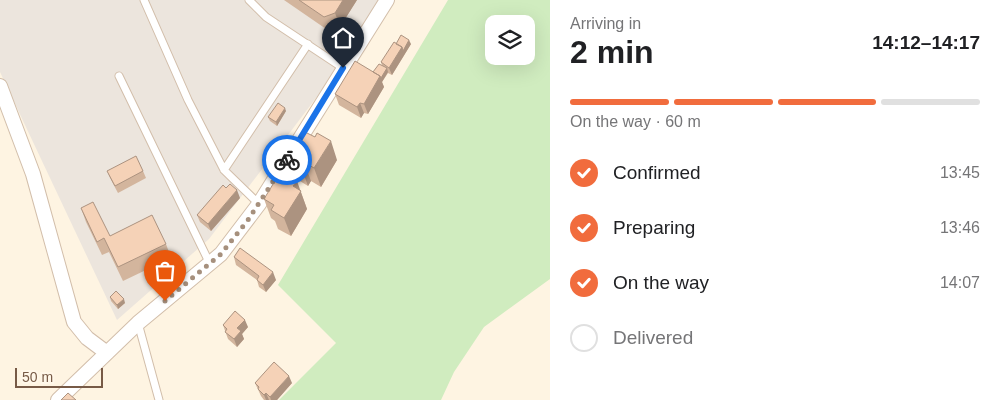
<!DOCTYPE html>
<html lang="en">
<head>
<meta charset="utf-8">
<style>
  :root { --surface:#fff; --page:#f2f2f2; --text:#202124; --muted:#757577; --line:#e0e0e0; --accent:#f16c3d }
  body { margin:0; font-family:Helvetica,sans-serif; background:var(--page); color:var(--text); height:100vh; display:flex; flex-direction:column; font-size:19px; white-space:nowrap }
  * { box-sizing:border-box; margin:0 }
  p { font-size:16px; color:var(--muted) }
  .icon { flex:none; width:28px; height:28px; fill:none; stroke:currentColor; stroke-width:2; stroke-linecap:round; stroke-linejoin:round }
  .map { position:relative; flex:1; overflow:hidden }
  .details { display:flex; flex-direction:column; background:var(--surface); width:450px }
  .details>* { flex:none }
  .buttons { position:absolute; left:485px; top:15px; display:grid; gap:10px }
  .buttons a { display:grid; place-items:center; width:50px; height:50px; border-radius:10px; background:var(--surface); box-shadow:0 5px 20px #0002; font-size:25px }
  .scale { position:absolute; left:15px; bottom:12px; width:88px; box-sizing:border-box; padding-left:5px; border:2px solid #775a46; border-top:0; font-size:14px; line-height:18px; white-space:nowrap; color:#775a46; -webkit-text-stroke:4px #fff7e9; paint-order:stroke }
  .pin { position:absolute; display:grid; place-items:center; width:42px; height:42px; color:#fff; margin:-51px -21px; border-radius:50% 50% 50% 0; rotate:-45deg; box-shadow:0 0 5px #0007 }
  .pin .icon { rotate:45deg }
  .courier { position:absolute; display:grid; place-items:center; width:50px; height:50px; margin:-25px; border:4px solid #1a73e8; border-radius:50%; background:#fff; color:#222; box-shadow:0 1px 6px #0007 }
  .summary em { font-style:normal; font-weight:700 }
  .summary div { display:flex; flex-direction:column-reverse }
  .summary { display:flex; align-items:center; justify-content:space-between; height:85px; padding:0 20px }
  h1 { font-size:32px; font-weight:700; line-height:38px }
  .bar { display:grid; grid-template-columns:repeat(4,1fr); gap:8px 5px; align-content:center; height:60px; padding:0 20px }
  .bar i { height:6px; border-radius:4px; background:var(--line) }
  .bar .active { background:var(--accent) }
  .bar p { grid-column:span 4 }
  ol { padding:0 20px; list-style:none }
  li { display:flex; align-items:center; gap:15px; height:55px }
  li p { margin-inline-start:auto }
  li .icon { padding:5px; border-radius:50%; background:var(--accent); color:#fff; stroke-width:4 }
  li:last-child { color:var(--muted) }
  li i { width:28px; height:28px; border:2px solid var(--line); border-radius:50% }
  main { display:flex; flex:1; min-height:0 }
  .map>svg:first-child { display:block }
  .industrial { fill:#ece5dd }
  .green { fill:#d0ecbf; fill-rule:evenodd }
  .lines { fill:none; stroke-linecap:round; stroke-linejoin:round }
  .lane-casing { stroke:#d2beaa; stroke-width:9 }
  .street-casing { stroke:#d2beaa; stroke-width:16 }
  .lane { stroke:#fff; stroke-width:7 }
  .street { stroke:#fff; stroke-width:14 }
  .wall { fill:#d3b59d }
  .shaded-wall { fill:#ac9380 }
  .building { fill:#f5d2b7; stroke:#ac9380 }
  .done { stroke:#a6907d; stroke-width:5; stroke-dasharray:0 9 }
  .route { stroke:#1a73e8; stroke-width:6 }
</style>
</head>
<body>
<main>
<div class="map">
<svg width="550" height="400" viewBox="0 0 550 400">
  <rect width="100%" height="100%" fill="#fef4e2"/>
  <path class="industrial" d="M0 0H383L341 65 209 239 117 320 0 72Z"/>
  <path class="green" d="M448 0H550V279L484 327 454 372 441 400H279L336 343 278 285ZM494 24H526V56H494Z"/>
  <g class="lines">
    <defs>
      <path id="lane" d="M144 0 188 100 224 170 259 204
        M249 0 266 17 343 68
        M119 76 210 264
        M224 170 308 44
        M138 323 159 400"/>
      <path id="street" d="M0 86 33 174 74 322 87 338 107 353
        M58 400 138 323 221 254 259 204 387 0"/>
    </defs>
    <use href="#lane" class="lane-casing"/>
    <use href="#street" class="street-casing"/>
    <use href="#lane" class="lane"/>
    <use href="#street" class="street"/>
  </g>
  <path class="wall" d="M284 0H357L340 27 329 31Z
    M396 44H411L392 75 388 73 382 82 384 87 368 114 364 113 361 118 339 105 335 94 373 72 382 66 381 62Z
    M286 111 277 126 270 121 268 117Z
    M288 160H337L321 187 311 181 308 186 295 178Z
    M107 171H143L146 178 118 193 110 178Z
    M300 190 307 209 291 236 278 229 275 221 271 218 264 199Z
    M240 198 211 231 200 222 197 215Z
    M81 208 110 236 166 244 171 258 123 281 109 252 102 255 86 222Z
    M234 257 276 280 266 292 259 287 257 280 236 265Z
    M110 297 125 303 118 309 111 301Z
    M223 325 248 327 242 334 244 339 237 347 228 339Z
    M255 383H292L277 400H264L261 396Z"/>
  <path class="shaded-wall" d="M343 0H357L340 27 335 13Z
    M409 40 411 44 392 75 389 68 402 47Z
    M387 68 388 72 382 82 384 87 368 114 364 104 380 76Z
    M360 103 364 113 361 118 357 107Z
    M285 108 286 111 277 126 276 122Z
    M331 141 337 160 321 187 314 168Z
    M304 162 311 181 308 186 301 167Z
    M297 181 307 209 291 236 284 218 293 186Z
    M237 190 240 198 211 231 208 224Z
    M273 272 276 280 266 292 263 285Z
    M124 299 125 303 118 309 117 305Z
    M245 320 248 327 242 334 244 339 237 347 234 339 237 328Z
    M289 376 292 383 277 400H271L270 397Z
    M266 393 269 400H266L264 395Z"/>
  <path class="building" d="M299 0H343L335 13 324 17Z
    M401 35 409 40 403 51 402 47 396 44Z
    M394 42 402 47 389 68 381 62Z
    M355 61 380 76 364 104 360 103 357 107 335 94Z
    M379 64 387 68 381 78 380 76 373 72Z
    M278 103 285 108 276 122 268 117Z
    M305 132 315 137 317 133 331 141 314 168 304 162 301 167 288 160Z
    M136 156 143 171 115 186 107 171Z
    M281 171 297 181 293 186 301 191 284 218 271 210 274 205 264 199Z
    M230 184 237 190 208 224 197 215 223 185 226 188Z
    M93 202 110 236 152 215 166 244 118 267 104 238 97 242 81 208Z
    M240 248 273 272 263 285 257 280 259 276 234 257Z
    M116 291 124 299 117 305 110 297Z
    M235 311 245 320 237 328 241 331 234 339 225 332 227 329 223 325Z
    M274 362 289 376 270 397 266 393 264 395 258 389 259 387 255 383Z
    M68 393 76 400H61Z"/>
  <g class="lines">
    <path class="done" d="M165 301 221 254 248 220 287 160"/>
    <path class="route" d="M287 160 343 68"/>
  </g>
</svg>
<div class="buttons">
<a><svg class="icon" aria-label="layers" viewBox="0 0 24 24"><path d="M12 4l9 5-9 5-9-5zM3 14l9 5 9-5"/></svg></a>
</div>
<div class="scale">50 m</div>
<div class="pin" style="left:165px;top:301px;background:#ea580c"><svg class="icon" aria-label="bag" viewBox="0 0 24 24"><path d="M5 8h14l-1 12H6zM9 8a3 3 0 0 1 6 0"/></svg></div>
<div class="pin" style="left:343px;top:68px;background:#1f2937"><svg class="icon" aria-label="home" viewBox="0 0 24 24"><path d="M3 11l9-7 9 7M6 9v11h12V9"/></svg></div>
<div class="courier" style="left:287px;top:160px"><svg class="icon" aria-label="bike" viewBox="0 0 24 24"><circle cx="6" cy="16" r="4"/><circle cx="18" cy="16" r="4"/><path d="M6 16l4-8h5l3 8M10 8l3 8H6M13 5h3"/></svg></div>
</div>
<section class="details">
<div class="summary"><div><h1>2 min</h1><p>Arriving in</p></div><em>14:12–14:17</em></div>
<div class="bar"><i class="active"></i><i class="active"></i><i class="active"></i><i></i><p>On the way · 60 m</p></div>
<ol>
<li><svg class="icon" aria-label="check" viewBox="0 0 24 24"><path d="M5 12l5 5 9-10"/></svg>Confirmed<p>13:45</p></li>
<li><svg class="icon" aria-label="check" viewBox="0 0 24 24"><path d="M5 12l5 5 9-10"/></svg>Preparing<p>13:46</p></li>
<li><svg class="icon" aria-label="check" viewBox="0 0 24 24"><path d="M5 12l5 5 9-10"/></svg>On the way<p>14:07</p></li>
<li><i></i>Delivered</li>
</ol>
</section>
</main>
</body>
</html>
